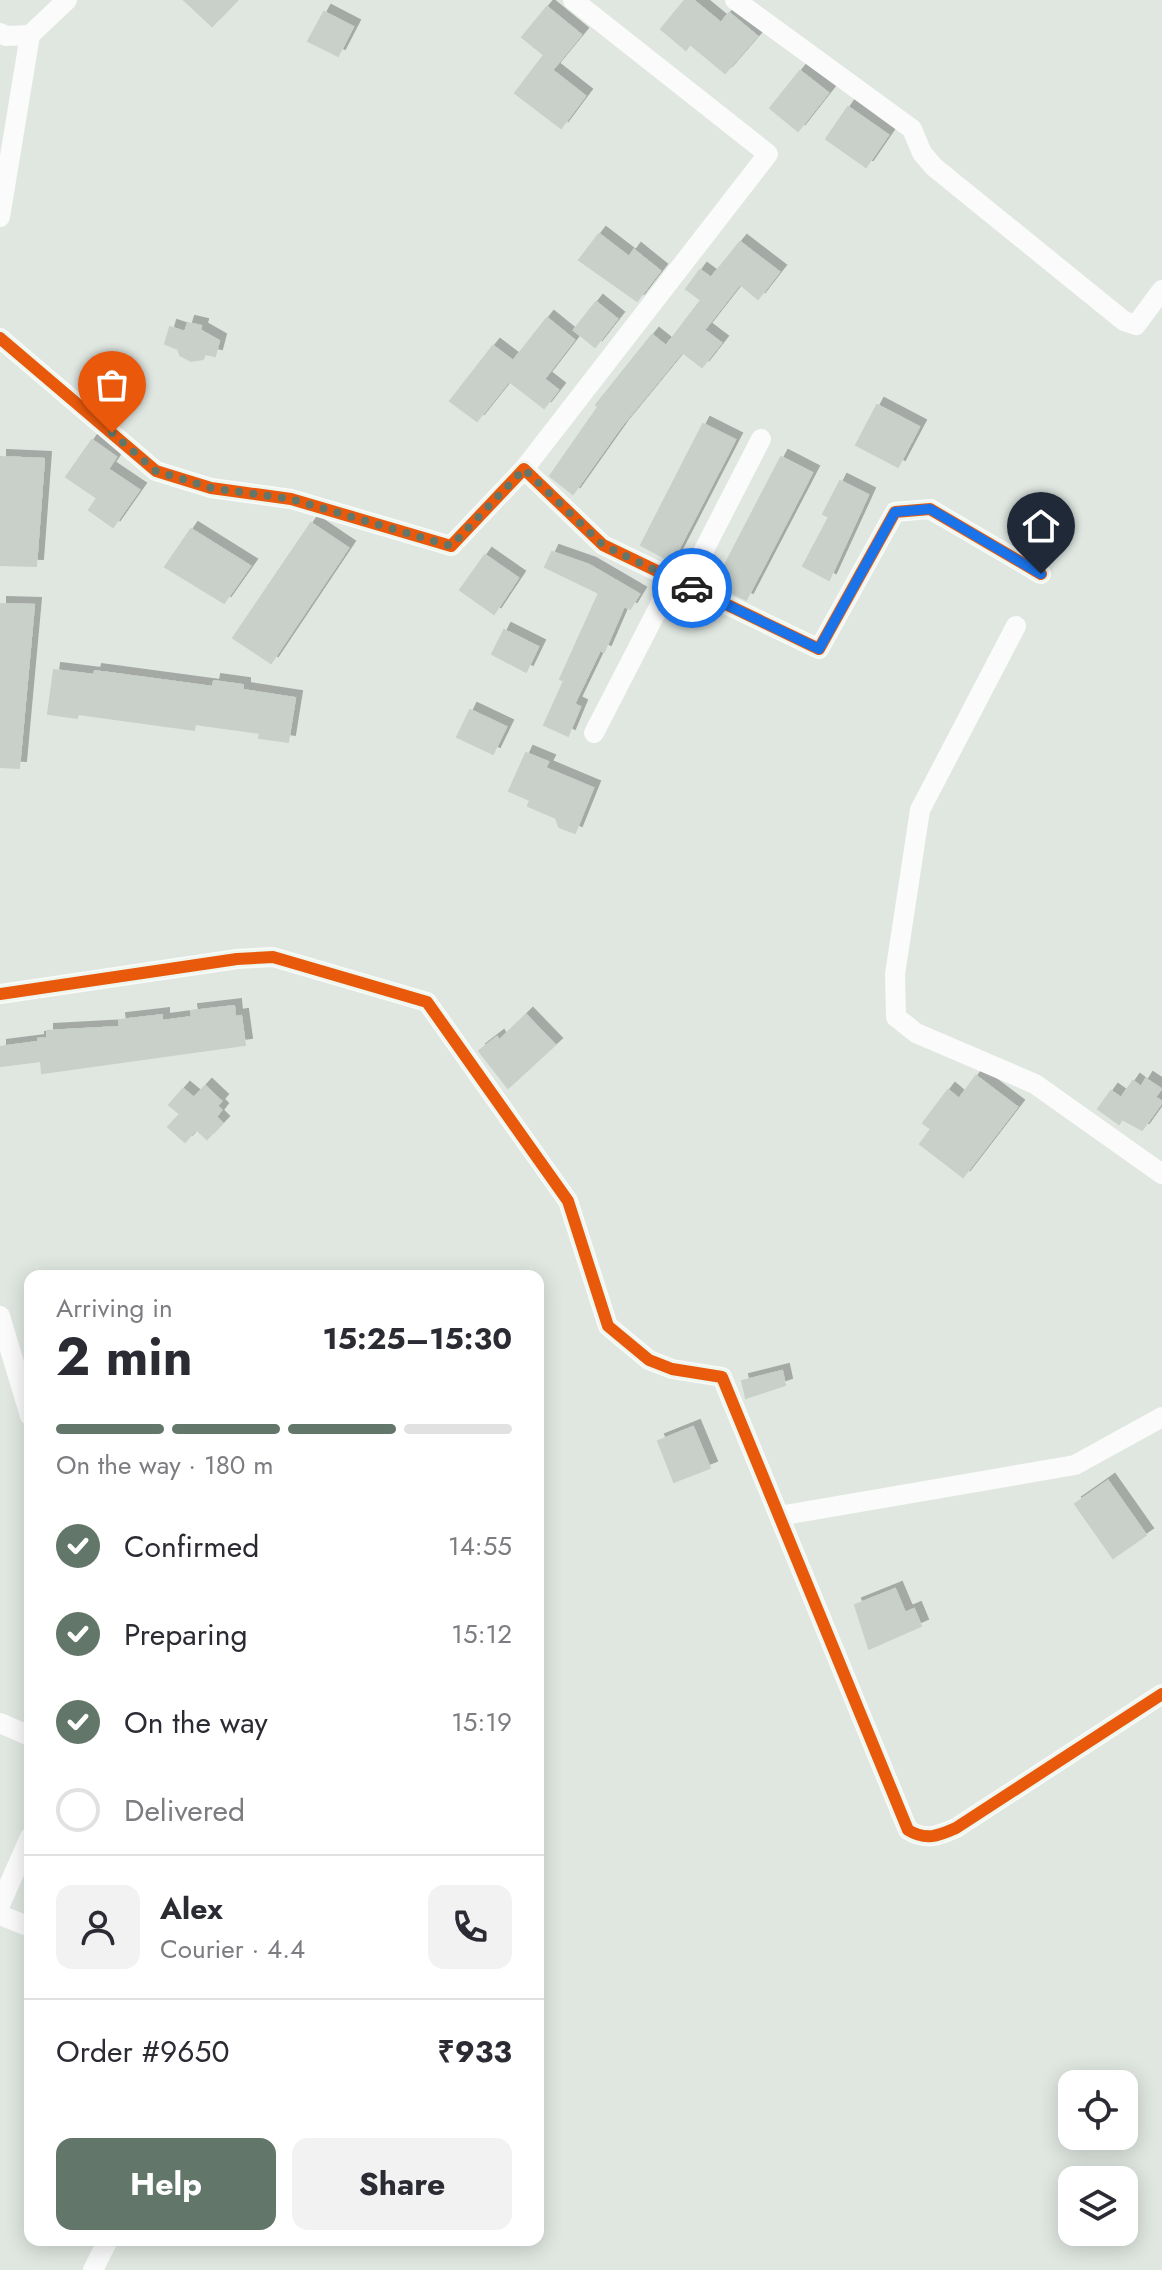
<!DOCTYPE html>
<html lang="en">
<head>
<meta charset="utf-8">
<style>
  :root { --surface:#fff; --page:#f2f2f3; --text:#2b2b33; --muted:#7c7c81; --line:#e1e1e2; --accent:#62776a }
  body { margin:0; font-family:Jost,sans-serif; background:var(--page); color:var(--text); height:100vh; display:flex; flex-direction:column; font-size:30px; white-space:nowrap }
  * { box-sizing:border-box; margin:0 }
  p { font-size:26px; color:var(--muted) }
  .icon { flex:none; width:44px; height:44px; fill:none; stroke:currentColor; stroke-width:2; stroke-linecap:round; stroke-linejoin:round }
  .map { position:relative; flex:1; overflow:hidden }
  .panel { position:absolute; left:24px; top:1270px; width:520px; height:976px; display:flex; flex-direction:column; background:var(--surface); border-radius:16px; box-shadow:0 4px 20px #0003 }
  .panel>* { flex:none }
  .buttons { position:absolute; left:1058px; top:2070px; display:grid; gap:16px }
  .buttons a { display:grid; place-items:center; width:80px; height:80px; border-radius:16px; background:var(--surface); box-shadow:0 4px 20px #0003; font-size:40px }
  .pin { position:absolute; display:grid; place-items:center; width:68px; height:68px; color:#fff; margin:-82px -34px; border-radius:50% 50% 50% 0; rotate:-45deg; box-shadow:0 0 8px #0007 }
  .pin .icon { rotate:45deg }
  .courier { position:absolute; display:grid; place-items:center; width:80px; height:80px; margin:-40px; border:6px solid #1a73e8; border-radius:50%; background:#fff; color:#222; box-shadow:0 2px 10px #0007 }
  .headline em { font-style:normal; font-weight:700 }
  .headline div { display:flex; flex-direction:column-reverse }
  .headline { display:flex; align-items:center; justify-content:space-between; height:136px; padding:0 32px }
  h1 { font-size:52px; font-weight:700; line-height:60px }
  .bar { display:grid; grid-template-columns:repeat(4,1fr); gap:12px 8px; align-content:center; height:96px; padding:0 32px }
  .bar i { height:10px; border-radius:6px; background:var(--line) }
  .bar .active { background:var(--accent) }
  .bar p { grid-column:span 4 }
  .line { display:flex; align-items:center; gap:20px; padding:0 32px; border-top:2px solid var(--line) }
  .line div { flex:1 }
  .round { display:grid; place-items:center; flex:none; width:84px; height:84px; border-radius:16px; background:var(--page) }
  ol { padding:0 32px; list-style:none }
  li { display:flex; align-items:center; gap:24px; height:88px }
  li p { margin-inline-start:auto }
  li .icon { padding:8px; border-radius:50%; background:var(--accent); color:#fff; stroke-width:4 }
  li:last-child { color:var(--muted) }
  li i { width:44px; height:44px; border:4px solid var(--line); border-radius:50% }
  .cta { display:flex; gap:16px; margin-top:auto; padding:16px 32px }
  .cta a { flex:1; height:92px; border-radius:16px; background:var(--accent); color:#fff; font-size:32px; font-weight:700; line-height:92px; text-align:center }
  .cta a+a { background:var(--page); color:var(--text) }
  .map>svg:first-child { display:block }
  .building { fill:#c9d0ca; stroke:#c9d0ca; stroke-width:2; filter:url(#shadow) }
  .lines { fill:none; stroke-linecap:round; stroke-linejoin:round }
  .minor { stroke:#fafbfa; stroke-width:20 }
  .cycleway-casing { stroke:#eef7ef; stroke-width:17 }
  .cycleway { stroke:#e8590c; stroke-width:12 }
  .done { stroke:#62776a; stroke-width:8; stroke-dasharray:0 14.4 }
  .route { stroke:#1a73e8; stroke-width:10 }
</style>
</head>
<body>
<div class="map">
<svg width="1162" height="2270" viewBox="0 0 1162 2270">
  <defs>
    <filter id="shadow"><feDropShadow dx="7" dy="-7" stdDeviation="0" flood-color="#0004"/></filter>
  </defs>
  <rect width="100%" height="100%" fill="#e0e7e1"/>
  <path class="building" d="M184 0H237L212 26Z
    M685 0H693L721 23 729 13 757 36 725 73 690 44 686 50 661 29Z
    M547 7 581 35 552 70 585 96 561 128 515 93 544 55 522 37Z
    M324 12 353 27 338 56 308 41Z
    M800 71 828 93 798 131 770 108Z
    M848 107 888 135 866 167 826 139Z
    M599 234 629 257 634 250 660 271 637 301 579 260Z
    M740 242 779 272 758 299 740 284 704 330 721 343 702 367 682 352 622 425 573 494 550 476 598 407 596 405 652 335 666 346 701 300 686 289 700 270 711 278Z
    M596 302 617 319 595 347 574 330Z
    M547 318 574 340 544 379 558 390 544 408 509 381 477 421 450 401 493 346 513 361Z
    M188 323 201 326 200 330 219 341 215 356 205 354 203 359 191 361 180 355 178 349 165 344 170 327 185 332Z
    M877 405 919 427 898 467 856 445Z
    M703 424 735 440 672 562 641 545Z
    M92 440 116 457 108 469 139 490 113 527 89 510 97 498 66 477Z
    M0 457 44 459 36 566 0 565Z
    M781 457 812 473 746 600 715 584Z
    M840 481 868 495 829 580 803 566 829 517 823 514Z
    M311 523 348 548 271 663 233 638Z
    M191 529 250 566 224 603 165 567Z
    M552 552 589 565 639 594 630 609 624 606 604 652 600 650 574 704 580 707 568 736 544 725 564 681 560 679 599 593 545 567Z
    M485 555 518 578 494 614 460 590Z
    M0 604 34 605 19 768 0 767Z
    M504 630 538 647 526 672 492 654Z
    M54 670 94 675 95 671 213 687 214 681 243 685V690L295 698 288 742 259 738 260 733 195 724 194 730 78 714 77 718 48 714Z
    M470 710 506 727 493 754 457 737Z
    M526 753 548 762 545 768 593 788 575 833 559 827 556 818 528 806 530 800 509 791Z
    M234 1006 235 1017 241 1016 245 1045 42 1073 41 1061 0 1066V1047L38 1042V1039L47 1038V1031L120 1027 119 1020 162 1015V1021L192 1017 191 1011Z
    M526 1015 555 1045 508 1088 479 1051 497 1037 499 1041Z
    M976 1076 1017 1107 963 1177 920 1144 931 1129 923 1123 948 1090 959 1099Z
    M1146 1079 1161 1089 1155 1097 1162 1102 1142 1130 1122 1119 1119 1124 1098 1109 1111 1091 1121 1098 1133 1081 1141 1087Z
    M205 1086 221 1101 217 1106 221 1110 216 1117 222 1123 207 1139 196 1129 185 1142 168 1127 180 1114 169 1105 183 1089 194 1098Z
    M782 1371 785 1385 746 1398 742 1381Z
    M693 1427 710 1468 674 1482 658 1441Z
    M1108 1481 1146 1535 1113 1558 1075 1504Z
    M895 1589 905 1613 914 1609 921 1626 869 1649 855 1605Z"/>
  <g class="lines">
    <path class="minor" d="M735 0 912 129 922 153 934 167 1124 321 1136 325 1162 290
      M0 33 6 36 30 35 67 0
      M0 217 30 35
      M0 338 156 471 211 488 291 499 451 546 524 469 603 545 819 649 895 512 930 509 1041 574
      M524 469 768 154 573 0
      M1016 626 920 810 895 974 896 1017 916 1033 1035 1084 1162 1174
      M594 733 663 599 686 585 761 439
      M0 994 237 959 273 957 427 1002 568 1201 608 1326 649 1360 672 1369 722 1377 908 1830C926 1841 938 1836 956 1828L1162 1694
      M0 1316 30 1416
      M779 1516 1075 1465 1162 1417
      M0 1723 30 1736
      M0 1905 30 1837
      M0 1915 30 1927
      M93 2270 108 2240"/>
    <defs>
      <path id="cycleway" d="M0 338 156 471 211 488 291 499 451 546 524 469 603 545 819 649 895 512 930 509 1041 574
        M0 994 237 959 273 957 427 1002 568 1201 608 1326 649 1360 672 1369 722 1377 908 1830C926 1841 938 1836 956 1828L1162 1694"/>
    </defs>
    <use href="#cycleway" class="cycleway-casing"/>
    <use href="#cycleway" class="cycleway"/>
  </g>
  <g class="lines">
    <path class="done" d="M112 433 156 471 211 488 291 499 451 546 524 469 603 545 692 588"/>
    <path class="route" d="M692 588 819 649 895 512 930 509 1041 574"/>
  </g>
</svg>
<div class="buttons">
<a><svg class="icon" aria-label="locate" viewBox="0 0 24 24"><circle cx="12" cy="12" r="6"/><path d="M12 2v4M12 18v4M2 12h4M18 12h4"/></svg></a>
<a><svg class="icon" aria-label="layers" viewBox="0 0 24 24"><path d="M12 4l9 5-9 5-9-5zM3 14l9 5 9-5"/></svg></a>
</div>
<div class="pin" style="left:112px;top:433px;background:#ea580c"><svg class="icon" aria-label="bag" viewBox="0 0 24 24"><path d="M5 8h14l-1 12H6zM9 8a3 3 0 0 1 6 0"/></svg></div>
<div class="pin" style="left:1041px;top:574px;background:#1f2937"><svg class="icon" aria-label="home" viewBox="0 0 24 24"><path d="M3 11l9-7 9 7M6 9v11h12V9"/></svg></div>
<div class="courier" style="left:692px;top:588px"><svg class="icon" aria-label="car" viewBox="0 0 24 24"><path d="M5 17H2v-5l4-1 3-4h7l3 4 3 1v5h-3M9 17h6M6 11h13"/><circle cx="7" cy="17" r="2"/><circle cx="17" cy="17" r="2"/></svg></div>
<section class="panel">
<div class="headline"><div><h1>2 min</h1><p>Arriving in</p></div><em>15:25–15:30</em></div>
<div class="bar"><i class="active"></i><i class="active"></i><i class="active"></i><i></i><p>On the way · 180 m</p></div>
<ol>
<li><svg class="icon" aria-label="check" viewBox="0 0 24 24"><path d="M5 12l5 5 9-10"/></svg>Confirmed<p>14:55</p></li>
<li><svg class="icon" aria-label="check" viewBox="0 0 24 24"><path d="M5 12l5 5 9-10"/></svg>Preparing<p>15:12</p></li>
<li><svg class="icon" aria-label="check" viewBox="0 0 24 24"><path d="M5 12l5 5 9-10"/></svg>On the way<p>15:19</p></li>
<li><i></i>Delivered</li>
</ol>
<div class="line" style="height:144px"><a class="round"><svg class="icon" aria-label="person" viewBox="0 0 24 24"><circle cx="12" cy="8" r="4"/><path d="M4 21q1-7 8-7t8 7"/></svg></a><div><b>Alex</b><p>Courier · 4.4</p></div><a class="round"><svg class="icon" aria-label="phone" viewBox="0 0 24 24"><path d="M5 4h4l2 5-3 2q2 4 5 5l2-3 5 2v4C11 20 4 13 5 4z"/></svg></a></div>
<div class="line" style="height:104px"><div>Order #9650</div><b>₹933</b></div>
<div class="cta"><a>Help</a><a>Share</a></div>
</section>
</div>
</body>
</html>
